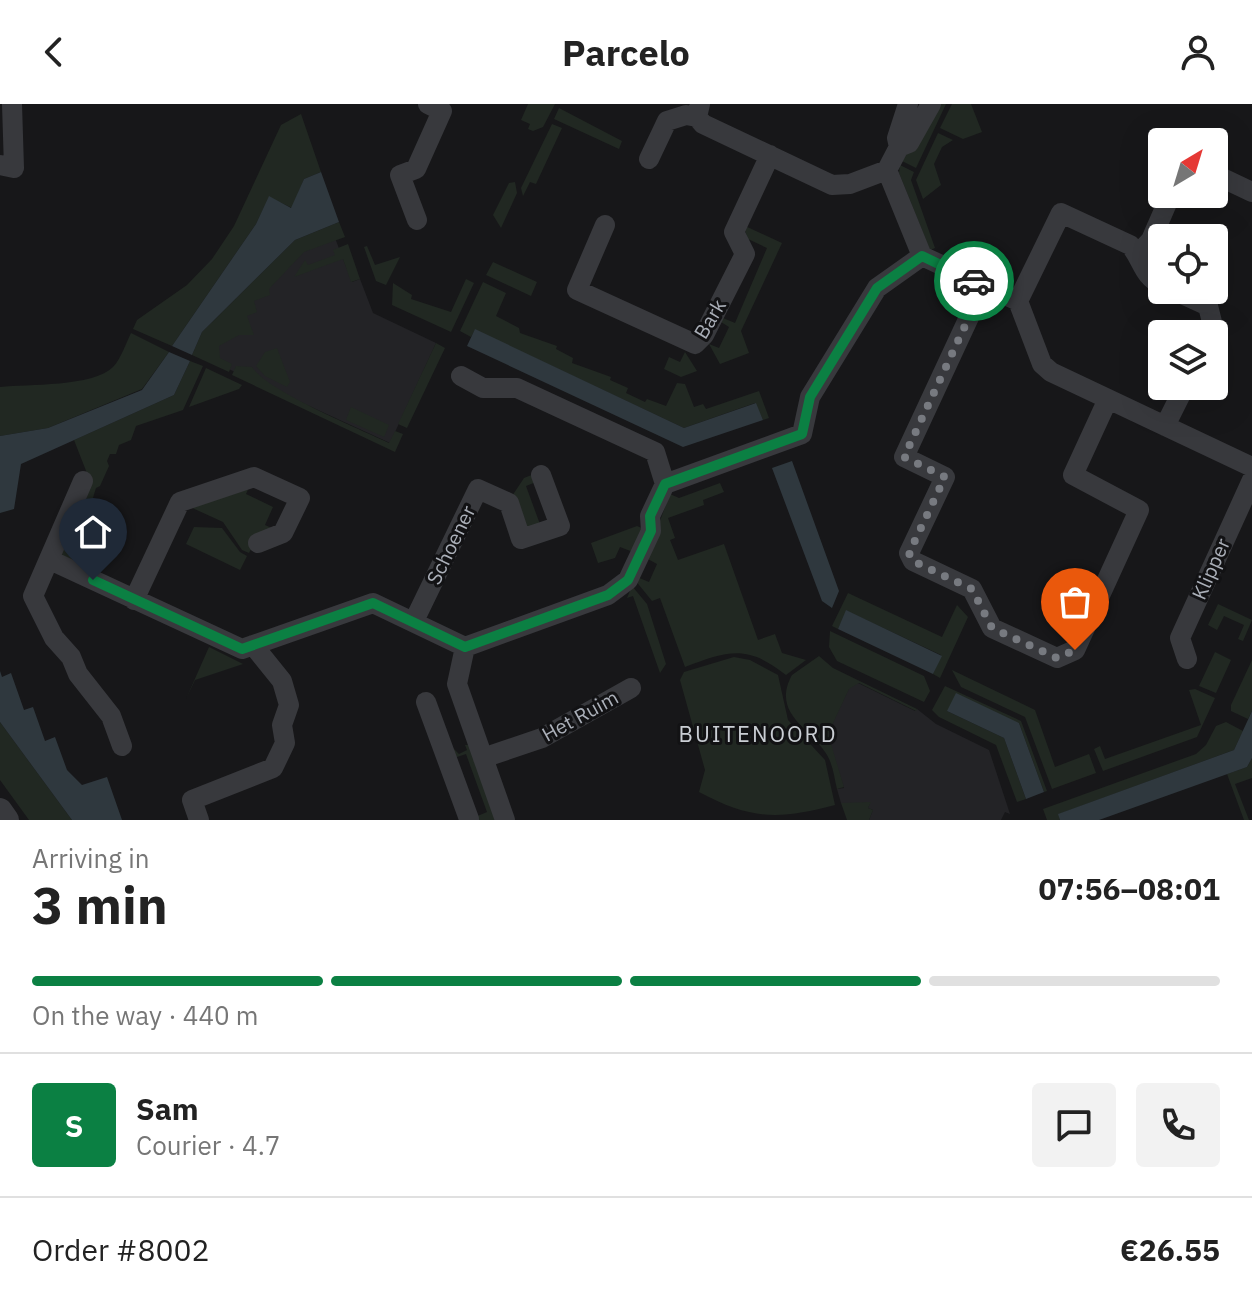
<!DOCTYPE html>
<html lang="en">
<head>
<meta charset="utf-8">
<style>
  :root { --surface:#fff; --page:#f2f2f2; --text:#222; --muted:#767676; --line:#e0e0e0; --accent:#0b8043 }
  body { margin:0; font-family:"IBM Plex Sans",sans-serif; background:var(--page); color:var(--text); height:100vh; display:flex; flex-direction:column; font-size:30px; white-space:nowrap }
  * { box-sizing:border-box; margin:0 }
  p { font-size:26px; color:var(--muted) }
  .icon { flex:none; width:44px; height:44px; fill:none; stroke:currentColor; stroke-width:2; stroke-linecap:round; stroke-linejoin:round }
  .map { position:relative; height:716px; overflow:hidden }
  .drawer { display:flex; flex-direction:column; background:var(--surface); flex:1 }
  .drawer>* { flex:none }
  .needle { width:52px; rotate:38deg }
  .controls { position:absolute; left:1148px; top:24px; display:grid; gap:16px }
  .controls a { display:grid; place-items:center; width:80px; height:80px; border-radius:8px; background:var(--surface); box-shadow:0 8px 32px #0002; font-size:40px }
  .pin { position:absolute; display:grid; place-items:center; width:68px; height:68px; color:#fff; margin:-82px -34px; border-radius:50% 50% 50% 0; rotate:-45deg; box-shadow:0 0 8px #0007 }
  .pin .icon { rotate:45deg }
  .courier { position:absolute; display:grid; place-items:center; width:80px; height:80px; margin:-40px; border:6px solid #0b8043; border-radius:50%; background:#fff; color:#222; box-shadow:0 2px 10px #0007 }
  .overview em { font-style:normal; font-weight:700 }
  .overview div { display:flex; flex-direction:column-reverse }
  .overview { display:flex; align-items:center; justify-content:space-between; height:136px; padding:0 32px }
  h1 { font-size:52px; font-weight:700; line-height:60px }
  .bar { display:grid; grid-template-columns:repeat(4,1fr); gap:12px 8px; align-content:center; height:96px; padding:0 32px }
  .bar i { height:10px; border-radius:6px; background:var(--line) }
  .bar .selected { background:var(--accent) }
  .bar p { grid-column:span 4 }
  .line { display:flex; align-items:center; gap:20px; padding:0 32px; border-top:2px solid var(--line) }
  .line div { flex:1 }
  .round { display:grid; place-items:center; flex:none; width:84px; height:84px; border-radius:8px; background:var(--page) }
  header { display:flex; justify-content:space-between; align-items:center; height:104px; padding:0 32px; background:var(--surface); font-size:36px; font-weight:700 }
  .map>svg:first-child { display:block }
  .built { fill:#232326 }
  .green { fill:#212822 }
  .water { fill:#2f383e }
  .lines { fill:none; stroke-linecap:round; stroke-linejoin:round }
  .minor { stroke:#38393d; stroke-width:20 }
  .tertiary { stroke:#38393d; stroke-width:24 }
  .done { stroke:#777a80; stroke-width:8; stroke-dasharray:0 14.4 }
  .route { stroke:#0b8043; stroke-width:10 }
  .labels { text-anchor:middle; stroke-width:6; stroke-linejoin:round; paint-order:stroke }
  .street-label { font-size:20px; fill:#aaafb8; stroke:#121214 }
  .neighbourhood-label { font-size:22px; letter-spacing:2px; fill:#caced4; stroke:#121214 }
</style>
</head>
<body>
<header><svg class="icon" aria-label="back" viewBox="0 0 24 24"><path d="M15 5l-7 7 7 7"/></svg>Parcelo<svg class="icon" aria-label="person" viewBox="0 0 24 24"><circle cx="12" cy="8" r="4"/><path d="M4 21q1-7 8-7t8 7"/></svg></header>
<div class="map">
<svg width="1252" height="716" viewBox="0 0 1252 716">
  <rect width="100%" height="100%" fill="#171719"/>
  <path class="built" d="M335 134 352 178 360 175 373 209 436 239 390 339 209 256 210 239 305 145Z
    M858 579 915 607 917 605 936 620 989 646 1010 710 1005 708 1001 716H869L873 706 868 704 870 699H841L837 685 844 684 827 631 849 584Z"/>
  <path class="green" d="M528 0H555L543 23 533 27 528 25 530 20 521 16Z
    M937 0H946L916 64 902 57Z
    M952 0H971L982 28 963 35 940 24Z
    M559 4 622 37 619 45 554 15Z
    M301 10 321 68 304 75 292 104 269 93 256 120 172 242 133 225 137 216 187 181 212 155 234 122 281 21Z
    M552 20 562 24 536 80 530 78 523 92 521 84Z
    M938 29 953 36 942 43 934 60 941 81 923 95 916 76Z
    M900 61 914 68 911 76 935 144 930 146 899 69Z
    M515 78 517 89 501 124 493 111 509 79Z
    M339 118 345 133 304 148 269 185 270 191 254 197 257 208 247 212 254 231H239L219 242 220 254 232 260 229 268 192 251 202 228 295 136Z
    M743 121 782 139 741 227 749 249 720 260 709 240 719 244 729 223 721 218 723 214 735 219 767 144 748 135Z
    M348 140 360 175 351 178 343 155 294 173 305 156 308 161 335 151 333 146Z
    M367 142 375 161 400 153 386 181 376 177 364 143Z
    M493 158 537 178 531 192 486 171Z
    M466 175 474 179 451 228 392 201 393 179 412 191 411 195 451 208Z
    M483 178 506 189 496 212 519 224 520 229 557 242 556 245 573 254 572 259 611 273 610 276 628 284 626 289 645 298 647 295 666 302 677 279 685 280 694 303 703 300 706 305 759 287 769 314 763 316 755 299 684 324 475 226 471 233 460 227Z
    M131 229 169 248 142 285 48 324 0 332V283C28 280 93 283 113 263 121 255 126 239 131 229Z
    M436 239 445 244 407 324 398 320Z
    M277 244 290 278 287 283 265 272 256 262 265 248Z
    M685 248 697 267 681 273 664 265 669 253 680 258Z
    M190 257 203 262 183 306 136 322 131 336 119 341 116 350H110L107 357 109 362 100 382 96 384 88 410 80 418 81 423 67 445 73 453V460L62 455 59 447 90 377 74 336 174 291Z
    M236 262 252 263C267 287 358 324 389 339L395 327 403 330 395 348 232 271Z
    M206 264 242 281 239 285 189 303Z
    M351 303 389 321 384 333 346 316Z
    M534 370 536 378 526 382 541 423 525 429 512 392 524 374Z
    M251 379 246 390 273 403 265 421 276 426 253 441 249 449 242 446 223 418 188 402Z
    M720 379 724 388 703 396 704 401 668 414 675 434 670 436 678 456 724 440 758 536 775 530 782 549 806 556 786 571C747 540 728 547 685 563L660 494 652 497 635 476 637 473 649 478 657 460 646 454 670 390 679 394Z
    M637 422 644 425 633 448 620 443 615 454 598 459 591 439Z
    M194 423 222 424 240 448 247 452 240 466 186 440Z
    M632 482 647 500 666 560 660 569 633 492 627 494Z
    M848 489 942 533 957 501 968 513 940 574 933 570 941 551 847 507 838 525 832 522Z
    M1218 500 1252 516 1243 537 1238 535 1244 521 1224 512 1217 526 1208 521Z
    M830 527 924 572 930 587 924 598 837 557 829 543Z
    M209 543 243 560 195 576 186 595Z
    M1215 548 1231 556 1216 589 1199 582Z
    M819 552 833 564 917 605 916 607 859 579 849 585 828 630 844 683 837 685C834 673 833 659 825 648 810 624 771 609 792 571Z
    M734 553 750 556 778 571 788 616 825 656 835 701C778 716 752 716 699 688L705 666 680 576 684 568Z
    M1252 556V607L1248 615 1231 607V601Z
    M952 566 1035 606 1055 663 1089 650 1096 669 1052 685 1025 613 961 583Z
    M945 582 1021 617 1047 687 1044 688 1019 619 947 607 1004 634 1026 695 1017 698 996 641 939 613 932 606Z
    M1195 585 1215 594 1197 633 1103 667 1094 645 1100 642 1105 655 1201 621 1189 586Z
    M0 618 72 716H29L0 676Z
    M1226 618 1243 627 1234 646 1059 710 1060 716H1047L1043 705 1196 650 1206 641 1216 622Z
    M465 641H470L497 716H468L487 708 466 650 454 654V645L459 650 467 646Z
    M1252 654V674L1235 680 1249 716H1244L1227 670 1247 663Z
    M871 698 868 704 873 706 869 716H847L841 699Z"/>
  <path class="water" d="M321 68 339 118 295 136 202 228 192 251 172 242 256 120 269 92 291 104 304 75Z
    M475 225 684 324 756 299 763 316 683 343 467 242Z
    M169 248 190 257 174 291 21 360 14 405 0 409V332L48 324 142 286Z
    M792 357 839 487 832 504 822 497 772 364Z
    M846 506 942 552 933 570 838 525Z
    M0 567 2 573 11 569 24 606 33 603 45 637 55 633 67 666 82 681 107 673 122 716H72L0 618Z
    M956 589 1019 619 1044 688 1026 695 1004 634 947 607Z
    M1252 607V654L1247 663 1099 716H1060L1058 710 1234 646Z"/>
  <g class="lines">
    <path class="minor" d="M700 0 697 13 703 20 832 81 850 80 887 66 922 152
      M899 43 909 39 931 0
      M649 55 667 17 686 11 697 13
      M0 61 14 64 12 0
      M887 66 899 43 897 34 908 0
      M1214 70 1252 88
      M417 116 400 71 416 65 442 7 428 0
      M605 121 577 186 695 240 704 231 745 150 734 128 770 51
      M1138 150 1151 136 1171 90
      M922 152 1018 197 1042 260 1051 268 1252 363
      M984 181 904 353 945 373 909 449 913 457 972 485 992 524 1057 554 1075 546 1139 406 1073 371 1108 295
      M1173 186 1208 202 1213 222 1210 230
      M1018 197 1061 109 1130 141C1143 156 1142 172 1162 181
      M461 272 483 284H517L655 348 665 380
      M1165 322 1185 282
      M83 377 33 492 54 534 71 553 78 570 111 612 122 642
      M50 456 242 545 373 499 465 543 457 580 505 716
      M134 496 180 398 254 373 300 394 283 429 258 439
      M414 517 478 385 509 399 521 435 560 422 541 371
      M465 543 608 491 628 476 651 427 650 412 665 380 802 330 810 293 877 184 922 152
      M1187 555 1180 534 1252 376
      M426 598 469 715
      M483 654 542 634 631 584
      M199 716 192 696 273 664 285 639 282 621 289 601 282 577 253 541"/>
    <path class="tertiary" d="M0 706 7 716"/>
  </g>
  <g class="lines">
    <path class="done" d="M974 177 984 181 904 353 945 373 909 449 913 457 972 485 992 524 1057 554 1075 546"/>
    <path class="route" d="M93 476 242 545 373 499 465 543 608 491 628 476 651 427 650 412 665 380 802 330 810 293 877 184 922 152 974 177"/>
  </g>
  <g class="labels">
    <g class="street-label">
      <text transform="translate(710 215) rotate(-59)" y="7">Bark</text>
      <text transform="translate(451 441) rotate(-64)" y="7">Schoener</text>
      <text transform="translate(1211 465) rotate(-66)" y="7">Klipper</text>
      <text transform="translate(580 612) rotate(-29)" y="7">Het Ruim</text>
    </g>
    <g class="neighbourhood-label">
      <text x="758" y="638">BUITENOORD</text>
    </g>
  </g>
</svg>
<div class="controls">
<a><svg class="needle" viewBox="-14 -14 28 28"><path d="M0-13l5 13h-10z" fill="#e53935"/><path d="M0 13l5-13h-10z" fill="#767676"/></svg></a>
<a><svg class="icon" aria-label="locate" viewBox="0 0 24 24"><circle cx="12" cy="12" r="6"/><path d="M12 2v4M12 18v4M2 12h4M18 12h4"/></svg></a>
<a><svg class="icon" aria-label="layers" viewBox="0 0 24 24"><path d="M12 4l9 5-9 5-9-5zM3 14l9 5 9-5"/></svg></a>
</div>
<div class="pin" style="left:1075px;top:546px;background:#ea580c"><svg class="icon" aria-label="bag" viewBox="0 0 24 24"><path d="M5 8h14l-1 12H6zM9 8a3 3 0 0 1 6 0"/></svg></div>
<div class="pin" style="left:93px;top:476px;background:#1f2937"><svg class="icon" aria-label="home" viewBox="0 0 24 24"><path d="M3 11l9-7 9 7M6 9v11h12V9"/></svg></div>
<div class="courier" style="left:974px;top:177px"><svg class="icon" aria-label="car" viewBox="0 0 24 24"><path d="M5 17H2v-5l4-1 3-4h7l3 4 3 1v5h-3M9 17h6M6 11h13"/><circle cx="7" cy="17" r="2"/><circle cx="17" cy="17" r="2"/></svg></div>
</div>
<section class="drawer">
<div class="overview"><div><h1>3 min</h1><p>Arriving in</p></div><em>07:56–08:01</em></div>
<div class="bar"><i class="selected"></i><i class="selected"></i><i class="selected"></i><i></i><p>On the way · 440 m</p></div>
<div class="line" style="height:144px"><b class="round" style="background:var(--accent);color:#fff">S</b><div><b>Sam</b><p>Courier · 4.7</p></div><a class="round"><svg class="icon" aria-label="chat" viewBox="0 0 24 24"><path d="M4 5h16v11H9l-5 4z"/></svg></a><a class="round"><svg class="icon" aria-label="phone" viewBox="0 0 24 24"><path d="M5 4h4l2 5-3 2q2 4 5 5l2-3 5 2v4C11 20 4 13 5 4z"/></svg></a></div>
<div class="line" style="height:104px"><div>Order #8002</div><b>€26.55</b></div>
</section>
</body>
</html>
